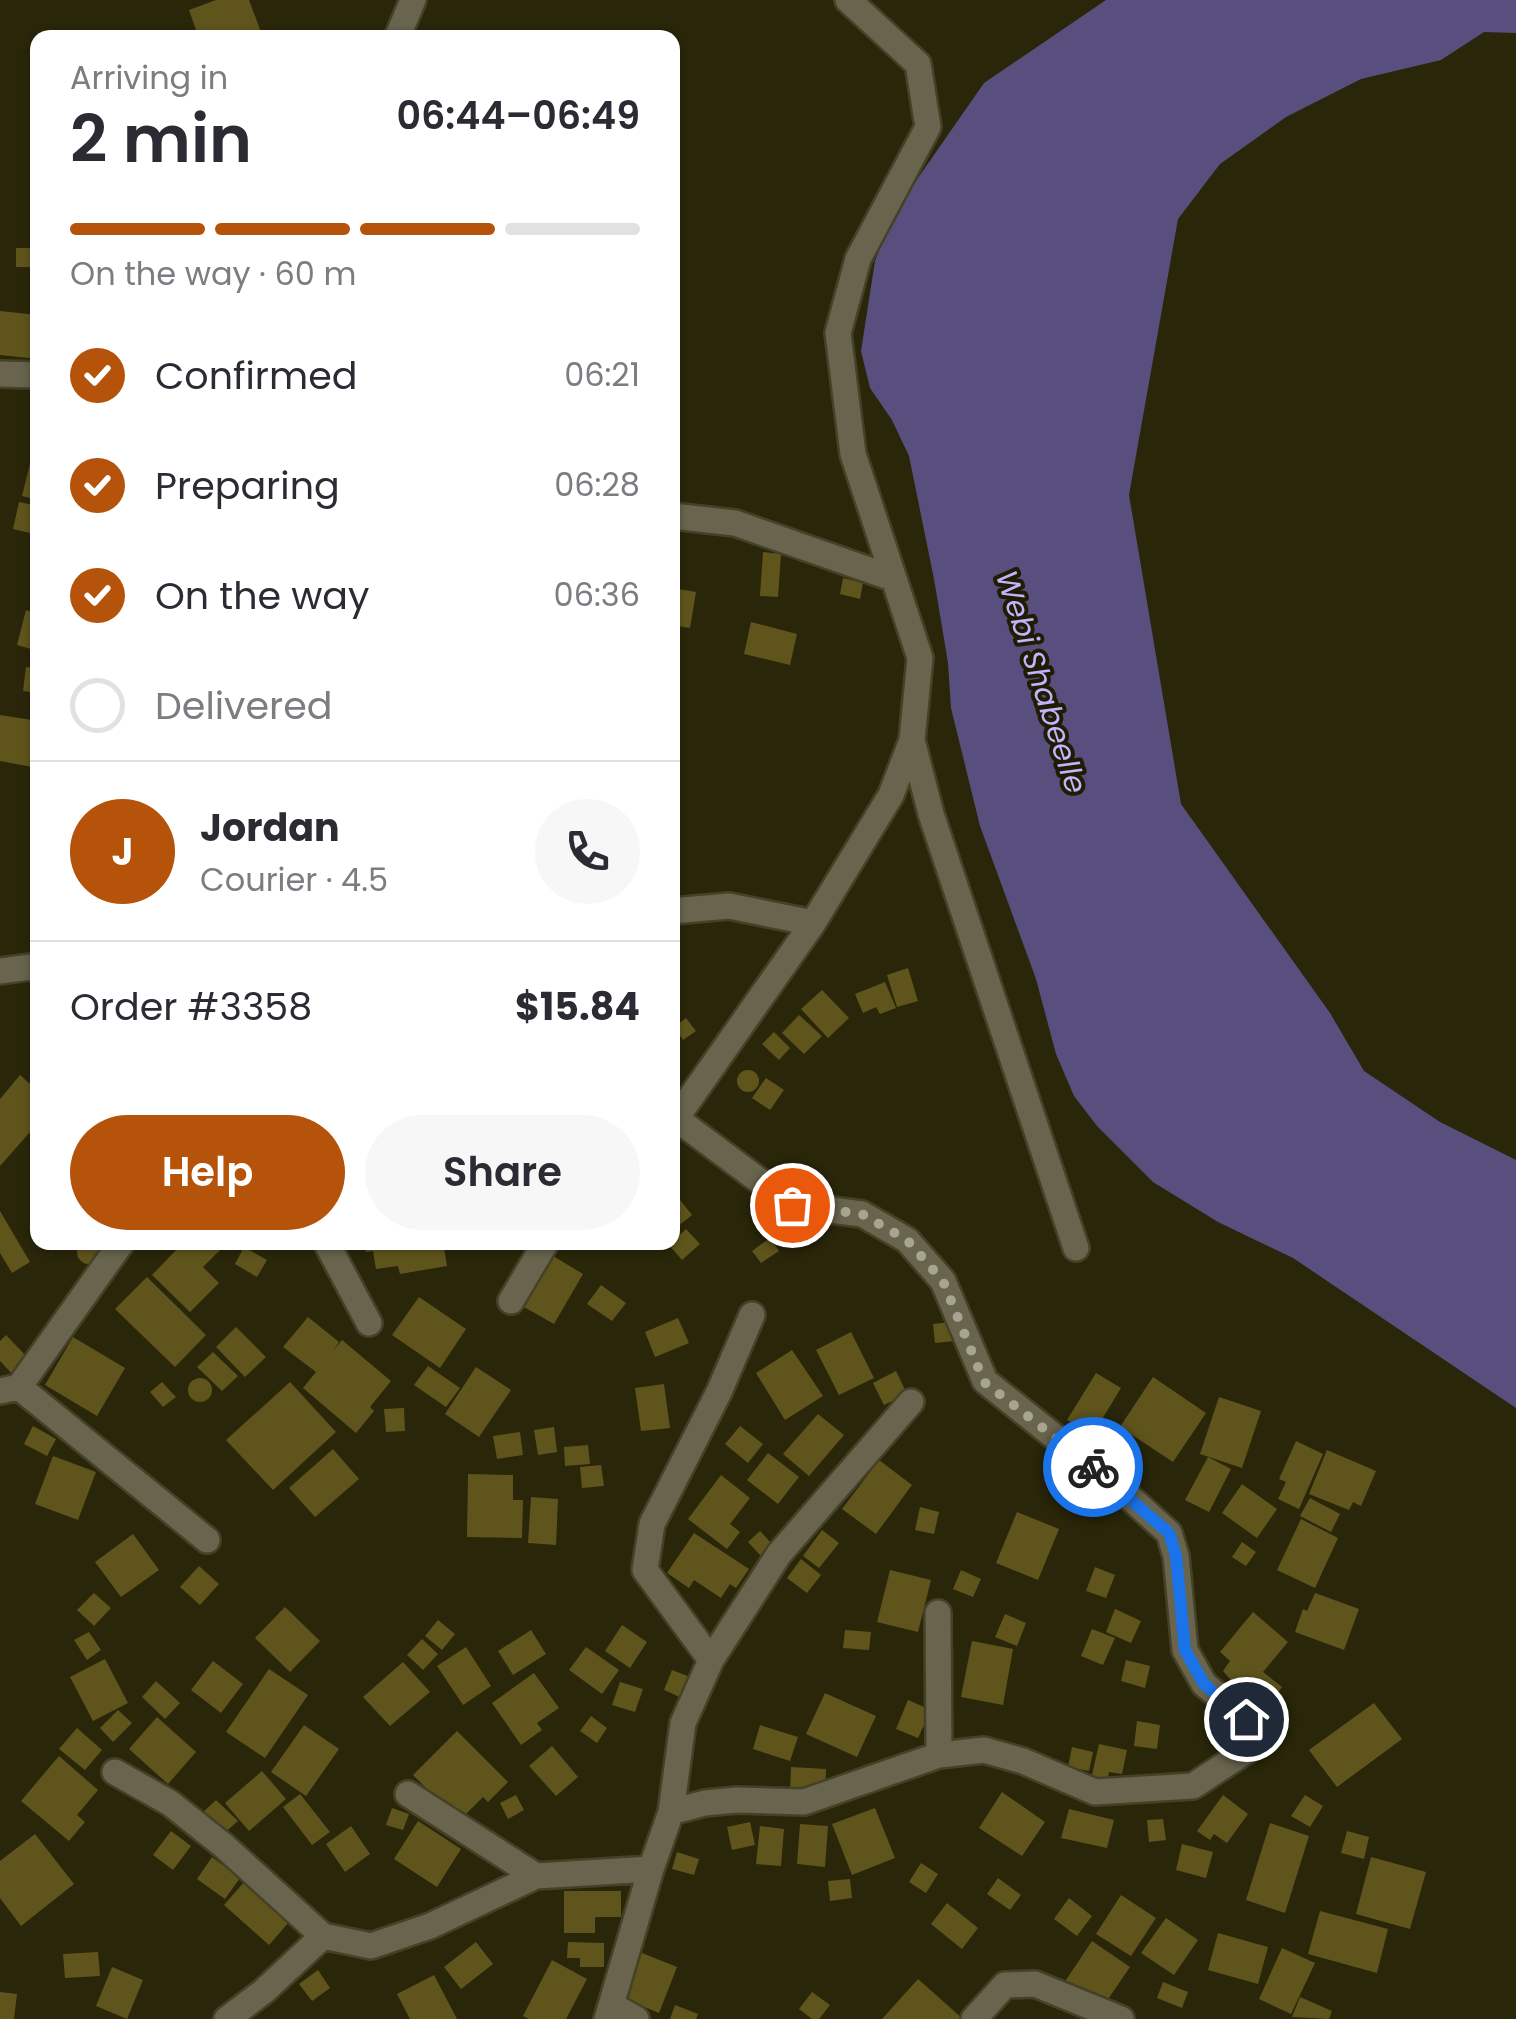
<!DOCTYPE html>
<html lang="en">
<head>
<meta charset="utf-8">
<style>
  :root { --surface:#fff; --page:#f7f7f7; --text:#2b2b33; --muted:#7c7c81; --line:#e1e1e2; --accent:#b45309 }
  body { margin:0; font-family:Poppins,sans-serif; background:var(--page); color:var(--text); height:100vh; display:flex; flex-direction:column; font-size:38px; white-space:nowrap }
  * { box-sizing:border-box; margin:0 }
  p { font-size:32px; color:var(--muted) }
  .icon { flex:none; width:55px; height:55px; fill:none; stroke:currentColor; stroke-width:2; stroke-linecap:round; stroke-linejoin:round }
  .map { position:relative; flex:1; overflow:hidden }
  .drawer { position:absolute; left:30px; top:30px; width:650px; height:1220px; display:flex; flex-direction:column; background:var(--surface); border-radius:20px; box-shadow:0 2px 8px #0004 }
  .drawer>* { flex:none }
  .pin { position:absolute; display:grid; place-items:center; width:85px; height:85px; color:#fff; margin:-42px; border:5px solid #fff; border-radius:50%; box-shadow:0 2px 10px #0007 }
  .courier { position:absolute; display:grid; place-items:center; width:100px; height:100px; margin:-50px; border:8px solid #1a73e8; border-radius:50%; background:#fff; color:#222; box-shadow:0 2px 12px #0007 }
  .overview em { font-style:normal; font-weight:600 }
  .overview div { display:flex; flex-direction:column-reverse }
  .overview { display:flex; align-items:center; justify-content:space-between; height:170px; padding:0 40px }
  h1 { font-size:65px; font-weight:600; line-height:75px }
  .bar { display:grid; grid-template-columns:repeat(4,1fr); gap:15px 10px; align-content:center; height:120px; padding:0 40px }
  .bar i { height:12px; border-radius:8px; background:var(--line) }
  .bar .active { background:var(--accent) }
  .bar p { grid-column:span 4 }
  .line { display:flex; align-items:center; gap:25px; padding:0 40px; border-top:2px solid var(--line) }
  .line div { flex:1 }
  .round { display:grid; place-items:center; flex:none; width:105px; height:105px; border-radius:52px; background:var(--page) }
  ol { padding:0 40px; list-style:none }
  li { display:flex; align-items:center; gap:30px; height:110px }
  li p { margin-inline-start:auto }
  li .icon { padding:10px; border-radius:50%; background:var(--accent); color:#fff; stroke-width:4 }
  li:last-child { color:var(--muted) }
  li i { width:55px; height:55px; border:5px solid var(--line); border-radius:50% }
  .primary-button { display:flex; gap:20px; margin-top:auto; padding:20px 40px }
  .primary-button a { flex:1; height:115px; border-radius:60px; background:var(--accent); color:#fff; font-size:40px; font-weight:600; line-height:115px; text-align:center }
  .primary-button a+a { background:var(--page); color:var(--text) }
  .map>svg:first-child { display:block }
  .water { fill:#594f7f }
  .building { fill:#5f551c }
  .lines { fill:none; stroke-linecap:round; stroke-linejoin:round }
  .minor-casing { stroke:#454127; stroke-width:30 }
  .minor { stroke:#68644e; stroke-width:25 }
  .done { stroke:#a7a48f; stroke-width:10; stroke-dasharray:0 18 }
  .route { stroke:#1a73e8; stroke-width:12 }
  .labels { text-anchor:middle; stroke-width:8; stroke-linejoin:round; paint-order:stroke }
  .water-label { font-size:30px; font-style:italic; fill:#c1b3ff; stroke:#201c02 }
</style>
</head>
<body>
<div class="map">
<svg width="1516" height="2019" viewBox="0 0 1516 2019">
  <rect width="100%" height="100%" fill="#2a260a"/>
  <path class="water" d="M1106 0H1516V33L1484 32 1441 60 1361 79 1286 117 1220 164 1178 219 1129 495 1181 804 1330 1013 1364 1071 1440 1122 1516 1160V1408L1293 1258 1218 1222 1153 1182 1097 1126 1074 1096 1056 1054 1036 979 980 826 951 708 948 663 934 579 909 456 892 420 870 388 861 351 875 261 895 211 984 83Z"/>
  <path class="building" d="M216 0H249L261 32 245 38H199L189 10Z
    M16 248H38V267H16Z
    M0 311 38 315V359L0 355Z
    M36 439H38V500L22 496Z
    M19 502 38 506V535L13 529Z
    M763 552 781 554 778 597 760 596Z
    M843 578 863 583 860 599 840 594Z
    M672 588 696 592 690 628 672 625Z
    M26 610 38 614V651L17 645Z
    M751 622 797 634 790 665 744 654Z
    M26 667 38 669V693L23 691Z
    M0 715 38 721V768L0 761Z
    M908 968 918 1001 897 1007 887 975Z
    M885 982 896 1008 880 1014 876 1007 863 1013 855 994Z
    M822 990 849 1018 828 1038 801 1009Z
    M799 1015 822 1036 804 1054 782 1033Z
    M686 1018 696 1031 683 1040 674 1027Z
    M774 1032 790 1048 779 1060 762 1044Z
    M737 1081a11 11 0 1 1 22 0a11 11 0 1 1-22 0Z
    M20 1075 38 1091V1123L0 1166V1099Z
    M766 1078 784 1090 770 1110 752 1098Z
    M672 1190 692 1215 672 1231Z
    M0 1211 30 1262 12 1273 0 1253Z
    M686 1229 700 1244 682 1260 669 1245Z
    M770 1238 779 1251 761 1263 752 1251Z
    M77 1252a12 12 0 1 1 24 0a12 12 0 1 1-24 0Z
    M184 1242H213L220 1250 203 1267 219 1283 190 1312 152 1275Z
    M364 1242H443L447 1266 400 1274 398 1266 376 1269 373 1251 366 1252Z
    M244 1247 267 1260 257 1277 235 1264Z
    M553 1256 583 1274 554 1324 524 1307Z
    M147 1277 206 1335 175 1367 115 1309Z
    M601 1285 626 1303 612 1321 587 1304Z
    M419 1297 466 1329 440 1368 392 1335Z
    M308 1317 339 1342 333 1351 342 1340 391 1381 370 1407 374 1411 356 1433 303 1388 316 1372 283 1347Z
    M678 1318 689 1343 655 1357 645 1332Z
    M952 1322 954 1341 935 1343 933 1324Z
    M236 1327 266 1357 245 1377 216 1347Z
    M851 1332 874 1378 839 1395 816 1350Z
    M6 1335 30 1360 13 1375 0 1361V1341Z
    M73 1337 125 1368 97 1416 45 1385Z
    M792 1350 823 1396 785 1420 756 1373Z
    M213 1352 238 1376 222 1391 197 1367Z
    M428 1366 460 1388 446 1407 414 1385Z
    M476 1367 511 1390 479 1437 445 1414Z
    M896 1371 907 1394 884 1405 873 1383Z
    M1096 1373 1121 1388 1093 1434 1067 1420Z
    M1153 1377 1206 1413 1173 1462 1120 1427Z
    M188 1390a12 12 0 1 1 24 0a12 12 0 1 1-24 0Z
    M162 1382 176 1397 163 1407 150 1392Z
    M290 1382 336 1432 273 1490 226 1440Z
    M664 1384 670 1428 641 1431 635 1388Z
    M1219 1397 1261 1411 1242 1468 1200 1454Z
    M404 1408 405 1431 386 1432 384 1409Z
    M818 1414 844 1435 809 1476 783 1454Z
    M33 1426 56 1439 47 1456 24 1444Z
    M740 1426 763 1444 748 1463 725 1444Z
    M554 1427 557 1452 538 1455 534 1430Z
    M520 1432 523 1455 497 1459 493 1436Z
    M1296 1441 1323 1454 1299 1509 1278 1499 1286 1482 1279 1479Z
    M588 1445 590 1464 565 1466 564 1447Z
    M333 1449 359 1479 315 1517 289 1488Z
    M1327 1450 1376 1471 1361 1506 1353 1502 1349 1510 1309 1494Z
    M768 1453 799 1477 778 1504 747 1480Z
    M53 1456 96 1472 78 1520 35 1504Z
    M1208 1457 1231 1469 1209 1512 1185 1500Z
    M879 1460 912 1485 876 1534 842 1509Z
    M601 1465 604 1486 582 1488 580 1467Z
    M468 1474 513 1475V1500H523L522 1538 467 1537Z
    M721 1475 750 1498 730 1524 740 1532 727 1549 688 1519Z
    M1242 1484 1277 1509 1257 1538 1222 1513Z
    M531 1497 558 1499 556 1545 528 1543Z
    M1310 1498 1340 1514 1331 1532 1300 1516Z
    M920 1507 939 1512 934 1534 915 1530Z
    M1017 1512 1059 1529 1038 1580 996 1563Z
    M1301 1519 1338 1538 1315 1588 1277 1570Z
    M822 1530 839 1543 819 1568 803 1556Z
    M760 1531 773 1545 761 1556 748 1542Z
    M694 1533 749 1569 736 1588 730 1584 721 1598 694 1580 689 1588 667 1573Z
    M133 1534 159 1570 121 1597 95 1562Z
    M1242 1542 1256 1552 1246 1566 1232 1557Z
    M801 1559 821 1575 807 1593 787 1578Z
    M199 1566 219 1584 200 1605 180 1587Z
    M1095 1567 1115 1575 1106 1598 1086 1591Z
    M890 1570 931 1580 918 1632 877 1622Z
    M961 1570 981 1579 973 1597 953 1589Z
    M94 1593 111 1608 94 1626 77 1610Z
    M1315 1593 1359 1609 1344 1650 1295 1632 1303 1609 1307 1611Z
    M285 1607 320 1641 290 1672 255 1638Z
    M1115 1609 1141 1621 1131 1643 1106 1632Z
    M1253 1612 1288 1642 1263 1672 1282 1687 1262 1716 1223 1671 1230 1661 1220 1652Z
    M1005 1614 1026 1623 1017 1646 995 1637Z
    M438 1620 455 1634 442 1650 425 1636Z
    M622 1625 647 1642 630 1668 605 1651Z
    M1092 1629 1115 1638 1103 1665 1081 1656Z
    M531 1630 546 1654 513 1675 498 1651Z
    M845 1630 871 1632 869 1650 843 1648Z
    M89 1632 101 1650 87 1660 74 1640Z
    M422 1639 438 1654 423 1670 407 1655Z
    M972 1641 1013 1649 1003 1705 961 1697Z
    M466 1647 491 1686 463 1705 437 1666Z
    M586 1647 619 1670 602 1694 569 1670Z
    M105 1659 128 1703 93 1721 70 1677Z
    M1126 1660 1150 1666 1145 1688 1121 1681Z
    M213 1661 243 1684 221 1713 191 1690Z
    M403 1662 430 1692 390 1726 363 1697Z
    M269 1669 308 1695 265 1758 226 1732Z
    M672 1670 690 1677 682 1698 664 1690Z
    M534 1673 559 1708 537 1723 542 1730 521 1745 492 1703Z
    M156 1681 180 1703 165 1719 142 1697Z
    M620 1682 643 1689 635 1712 612 1705Z
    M825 1693 876 1716 857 1757 806 1734Z
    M908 1700 931 1710 918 1738 896 1729Z
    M1374 1703 1402 1739 1337 1787 1309 1750Z
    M118 1710 132 1723 113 1742 100 1728Z
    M591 1716 607 1728 597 1743 580 1731Z
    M157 1717 196 1752 168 1784 129 1749Z
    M1137 1721 1160 1725 1157 1749 1134 1746Z
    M304 1725 339 1749 306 1796 271 1772Z
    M760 1725 798 1737 790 1761 753 1749Z
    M77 1728 102 1750 85 1770 59 1749Z
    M457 1731 508 1782 488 1802 483 1797 459 1821 413 1775Z
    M1099 1744 1127 1750 1122 1774 1109 1772 1107 1783 1091 1779Z
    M552 1746 578 1777 556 1796 529 1766Z
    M1072 1747 1093 1752 1089 1771 1068 1767Z
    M59 1756 98 1790 77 1815 85 1822 69 1841 21 1801Z
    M791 1767 826 1769 825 1793 790 1792Z
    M262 1771 286 1799 249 1831 225 1803Z
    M1002 1792 1045 1822 1022 1856 979 1828Z
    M300 1794 330 1832 312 1845 283 1807Z
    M516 1795 524 1810 508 1819 500 1803Z
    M1223 1795 1248 1814 1227 1843 1214 1834 1210 1840 1197 1831Z
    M1305 1795 1323 1806 1310 1827 1291 1816Z
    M216 1800 238 1821 220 1837 199 1816Z
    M392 1808 409 1814 403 1830 386 1825Z
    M875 1808 895 1858 852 1875 832 1824Z
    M1069 1809 1114 1820 1107 1848 1061 1838Z
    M1163 1819 1166 1840 1149 1842 1147 1820Z
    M418 1821 461 1849 437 1887 394 1859Z
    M750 1822 755 1845 732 1850 727 1827Z
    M1270 1823 1309 1836 1285 1913 1246 1900Z
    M800 1824 828 1826 825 1867 797 1864Z
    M351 1826 370 1854 345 1872 326 1844Z
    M760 1826 784 1829 781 1866 756 1864Z
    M171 1831 191 1846 173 1870 153 1855Z
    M1347 1831 1369 1837 1364 1859 1341 1853Z
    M35 1834 74 1884 21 1926 0 1898V1861Z
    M1182 1844 1213 1852 1206 1878 1176 1870Z
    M677 1852 699 1859 694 1875 672 1869Z
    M212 1857 240 1878 225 1899 197 1879Z
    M1371 1857 1426 1872 1410 1929 1356 1914Z
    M921 1863 938 1874 926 1893 909 1882Z
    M998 1878 1021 1895 1010 1910 987 1894Z
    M850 1879 852 1898 830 1901 828 1881Z
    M245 1881 290 1921 269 1945 224 1905Z
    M564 1891H621V1917H595V1933H564Z
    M1121 1895 1156 1918 1131 1956 1096 1934Z
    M1069 1898 1092 1916 1077 1936 1054 1919Z
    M947 1903 978 1928 962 1949 931 1924Z
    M1320 1911 1388 1929 1377 1973 1308 1954Z
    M1166 1918 1198 1940 1174 1975 1141 1953Z
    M1218 1933 1268 1947 1258 1984 1208 1970Z
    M1092 1941 1130 1967 1102 2008 1064 1983Z
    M476 1942 493 1964 461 1989 444 1967Z
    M568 1942 604 1943V1967H580V1958H567Z
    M1282 1948 1315 1963 1291 2014 1259 1999Z
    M98 1952 100 1976 65 1978 63 1954Z
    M642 1953 677 1967 659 2013 625 1999Z
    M552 1960 587 1979 566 2019H529L523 2016Z
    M112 1967 143 1980 127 2019 96 2006Z
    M318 1970 330 1988 312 2001 299 1984Z
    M434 1975 457 2019H410L397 1994Z
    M918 1979 963 2019H882Z
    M1163 1982 1188 1992 1182 2008 1157 1998Z
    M0 1992 17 1994 14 2019H0Z
    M812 1992 830 2005 819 2019H812L799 2009Z
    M1300 1997 1332 2011 1329 2019 1292 2017Z
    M675 2005 698 2014 696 2019H670Z"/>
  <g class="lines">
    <defs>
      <path id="minor" d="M397 38 413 0
        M0 374 38 375
        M672 516 735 523 892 578
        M912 740 931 814 1076 1248
        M672 911 729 906 813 923
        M0 971 38 966
        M672 1124 813 923 891 795 912 740 920 658 853 454 838 333 858 259 928 127 918 64 848 0
        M326 1242 369 1323
        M511 1301 546 1242
        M19 1387 207 1540
        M0 1391 19 1387 122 1242
        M938 1613 939 1755
        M711 1660 645 1570 652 1524 719 1392 752 1315
        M115 1772 170 1803 224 1846 323 1936 371 1946 430 1926 536 1876 651 1869
        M408 1794 536 1876
        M671 1812 705 1803 737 1800 804 1802 939 1755 984 1750 1023 1761 1095 1792 1193 1786 1249 1749 1252 1735 1246 1719 1204 1684 1185 1650 1176 1556 1169 1533 1126 1494 985 1381 943 1281 907 1240 862 1214 792 1205 678 1120
        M613 2006 636 2019
        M227 2019 264 1991 323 1936
        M607 2019 651 1869 671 1812 683 1723 711 1660 779 1554 911 1402
        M974 2019 1005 1985 1035 1984 1121 2019"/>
    </defs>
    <use href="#minor" class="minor-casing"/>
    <use href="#minor" class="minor"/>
  </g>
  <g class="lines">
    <path class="done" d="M792 1205 862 1214 907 1240 943 1281 984 1382 1093 1467"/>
    <path class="route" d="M1093 1467 1169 1533 1176 1556 1185 1650 1204 1684 1246 1719"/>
  </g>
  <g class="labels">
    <g class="water-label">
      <text transform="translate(1041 682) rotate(72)" y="10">Webi Shabeelle</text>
    </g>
  </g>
</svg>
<div class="pin" style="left:792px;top:1205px;background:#ea580c"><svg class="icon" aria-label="bag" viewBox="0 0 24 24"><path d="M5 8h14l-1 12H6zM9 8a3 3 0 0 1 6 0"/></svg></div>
<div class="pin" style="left:1246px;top:1719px;background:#1f2937"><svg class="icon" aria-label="home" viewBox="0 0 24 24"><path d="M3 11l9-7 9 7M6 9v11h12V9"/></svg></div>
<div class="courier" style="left:1093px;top:1467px"><svg class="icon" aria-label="bike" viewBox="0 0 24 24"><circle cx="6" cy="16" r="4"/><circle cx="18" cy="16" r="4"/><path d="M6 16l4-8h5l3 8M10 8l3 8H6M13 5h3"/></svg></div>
<section class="drawer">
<div class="overview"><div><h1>2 min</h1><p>Arriving in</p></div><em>06:44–06:49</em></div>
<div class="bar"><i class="active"></i><i class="active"></i><i class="active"></i><i></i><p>On the way · 60 m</p></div>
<ol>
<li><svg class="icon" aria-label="check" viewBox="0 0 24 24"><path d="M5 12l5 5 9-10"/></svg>Confirmed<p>06:21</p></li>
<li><svg class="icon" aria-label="check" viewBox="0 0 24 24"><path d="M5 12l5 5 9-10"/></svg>Preparing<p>06:28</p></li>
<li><svg class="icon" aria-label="check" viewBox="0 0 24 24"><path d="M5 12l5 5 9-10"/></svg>On the way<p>06:36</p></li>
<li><i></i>Delivered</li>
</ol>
<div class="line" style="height:180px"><b class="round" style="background:var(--accent);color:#fff">J</b><div><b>Jordan</b><p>Courier · 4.5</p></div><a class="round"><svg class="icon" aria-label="phone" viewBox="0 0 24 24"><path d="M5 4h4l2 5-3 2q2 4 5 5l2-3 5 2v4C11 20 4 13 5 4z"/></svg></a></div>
<div class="line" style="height:130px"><div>Order #3358</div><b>$15.84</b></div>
<div class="primary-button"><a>Help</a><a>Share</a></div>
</section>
</div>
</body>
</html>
